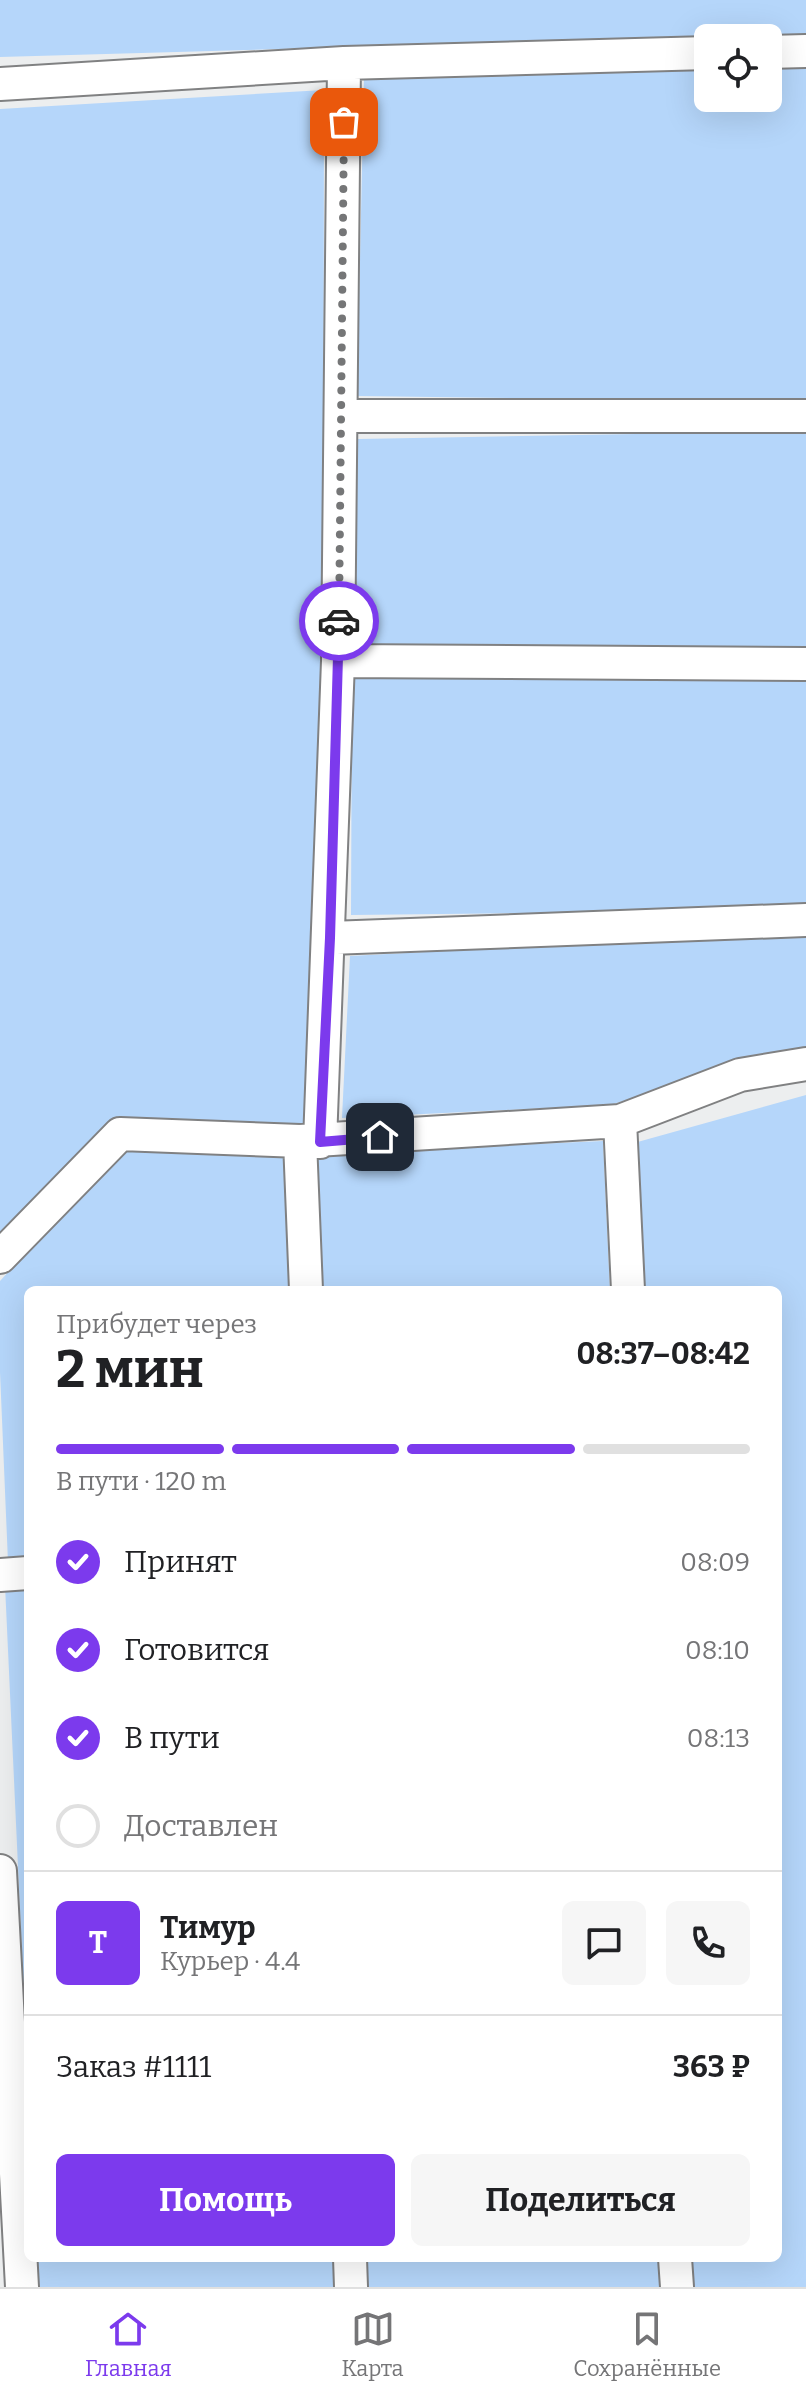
<!DOCTYPE html>
<html lang="ru">
<head>
<meta charset="utf-8">
<style>
  :root { --surface:#fff; --page:#f6f6f6; --text:#202124; --muted:#757577; --line:#e0e0e0; --accent:#7c3aed }
  body { margin:0; font-family:Bitter,serif; background:var(--page); color:var(--text); height:100vh; display:flex; flex-direction:column; font-size:30px; white-space:nowrap }
  * { box-sizing:border-box; margin:0 }
  p { font-size:26px; color:var(--muted) }
  .icon { flex:none; width:44px; height:44px; fill:none; stroke:currentColor; stroke-width:2; stroke-linecap:round; stroke-linejoin:round }
  .map { position:relative; flex:1; overflow:hidden }
  .drawer { position:absolute; left:24px; top:1286px; width:758px; height:976px; display:flex; flex-direction:column; background:var(--surface); border-radius:12px; box-shadow:0 8px 32px #0002 }
  .drawer>* { flex:none }
  .fabs { position:absolute; left:694px; top:24px; display:grid; gap:16px }
  .fabs a { display:grid; place-items:center; width:88px; height:88px; border-radius:12px; background:var(--surface); box-shadow:0 8px 32px #0002; font-size:40px }
  .pin { position:absolute; display:grid; place-items:center; width:68px; height:68px; color:#fff; margin:-34px; border-radius:16px; box-shadow:0 4px 12px #0006 }
  .courier { position:absolute; display:grid; place-items:center; width:80px; height:80px; margin:-40px; border:6px solid #7c3aed; border-radius:50%; background:#fff; color:#222; box-shadow:0 2px 10px #0007 }
  .overview em { font-style:normal; font-weight:700 }
  .overview div { display:flex; flex-direction:column-reverse }
  .overview { display:flex; align-items:center; justify-content:space-between; height:136px; padding:0 32px }
  h1 { font-size:52px; font-weight:700; line-height:60px }
  .bar { display:grid; grid-template-columns:repeat(4,1fr); gap:12px 8px; align-content:center; height:96px; padding:0 32px }
  .bar i { height:10px; border-radius:6px; background:var(--line) }
  .bar .on { background:var(--accent) }
  .bar p { grid-column:span 4 }
  .line { display:flex; align-items:center; gap:20px; padding:0 32px; border-top:2px solid var(--line) }
  .line div { flex:1 }
  .round { display:grid; place-items:center; flex:none; width:84px; height:84px; border-radius:12px; background:var(--page) }
  ol { padding:0 32px; list-style:none }
  li { display:flex; align-items:center; gap:24px; height:88px }
  li p { margin-inline-start:auto }
  li .icon { padding:8px; border-radius:50%; background:var(--accent); color:#fff; stroke-width:4 }
  li:last-child { color:var(--muted) }
  li i { width:44px; height:44px; border:4px solid var(--line); border-radius:50% }
  .action { display:flex; gap:16px; margin-top:auto; padding:16px 32px }
  .action a { flex:1; height:92px; border-radius:12px; background:var(--accent); color:#fff; font-size:32px; font-weight:700; line-height:92px; text-align:center }
  .action a+a { background:var(--page); color:var(--text) }
  .tab-bar { display:flex; justify-content:space-around; align-items:center; height:112px; border-top:2px solid var(--line); background:var(--surface); font-size:22px; color:var(--muted) }
  .tab-bar a { display:grid; justify-items:center; gap:4px }
  .tab-bar .on { color:var(--accent) }
  .map>svg:first-child { display:block }
  .green { fill:#b5d6fa }
  .lines { fill:none; stroke-linecap:round; stroke-linejoin:round }
  .minor-casing { stroke:#808182; stroke-width:36 }
  .minor { stroke:#fff; stroke-width:32 }
  .done { stroke:#757677; stroke-width:8; stroke-dasharray:0 14.4 }
  .route { stroke:#7c3aed; stroke-width:10 }
</style>
</head>
<body>
<div class="map">
<svg width="806" height="2287" viewBox="0 0 806 2287">
  <rect width="100%" height="100%" fill="#eceeef"/>
  <path class="green" d="M0 0H806V34L0 57Z
    M806 66V402L357 396 364 78 708 68V98H768V67Z
    M324 90 323 830 305 1127 112 1125 0 1234V109Z
    M806 431V649L351 645 358 439Z
    M352 678 806 679V910L351 915Z
    M806 938V1054L720 1071 610 1105 342 1118 350 956 654 940Z
    M806 1095V2287H693L692 2258H778V1290H642L634 1143Z
    M603 1141 610 1290H321L314 1154Z
    M123 1147 283 1150 290 1290H28V1561L8 1562 0 1372V1281Z
    M28 1584V2084L5 1585Z
    M36 2258H337L338 2287H37Z
    M367 2258H661L663 2287H368Z"/>
  <g class="lines">
    <defs>
      <path id="minor" d="M768 52 806 51
        M0 84 344 63 708 53
        M342 416H806
        M338 661 806 664
        M330 938 806 920
        M320 1142 338 661 344 63
        M0 1257 120 1134 300 1141
        M306 1290 300 1141 620 1121
        M628 1290 620 1121 740 1075 806 1064
        M0 1575 28 1573
        M0 1871 22 2287
        M350 2258 351 2287
        M675 2258 677 2287"/>
    </defs>
    <use href="#minor" class="minor-casing"/>
    <use href="#minor" class="minor"/>
  </g>
  <g class="lines">
    <path class="done" d="M339 621 344 122"/>
    <path class="route" d="M339 621 330 938 320 1142 380 1137"/>
  </g>
</svg>
<div class="fabs">
<a><svg class="icon" aria-label="locate" viewBox="0 0 24 24"><circle cx="12" cy="12" r="6"/><path d="M12 2v4M12 18v4M2 12h4M18 12h4"/></svg></a>
</div>
<div class="pin" style="left:344px;top:122px;background:#ea580c"><svg class="icon" aria-label="bag" viewBox="0 0 24 24"><path d="M5 8h14l-1 12H6zM9 8a3 3 0 0 1 6 0"/></svg></div>
<div class="pin" style="left:380px;top:1137px;background:#1f2937"><svg class="icon" aria-label="home" viewBox="0 0 24 24"><path d="M3 11l9-7 9 7M6 9v11h12V9"/></svg></div>
<div class="courier" style="left:339px;top:621px"><svg class="icon" aria-label="car" viewBox="0 0 24 24"><path d="M5 17H2v-5l4-1 3-4h7l3 4 3 1v5h-3M9 17h6M6 11h13"/><circle cx="7" cy="17" r="2"/><circle cx="17" cy="17" r="2"/></svg></div>
<section class="drawer">
<div class="overview"><div><h1>2 мин</h1><p>Прибудет через</p></div><em>08:37–08:42</em></div>
<div class="bar"><i class="on"></i><i class="on"></i><i class="on"></i><i></i><p>В пути · 120 m</p></div>
<ol>
<li><svg class="icon" aria-label="check" viewBox="0 0 24 24"><path d="M5 12l5 5 9-10"/></svg>Принят<p>08:09</p></li>
<li><svg class="icon" aria-label="check" viewBox="0 0 24 24"><path d="M5 12l5 5 9-10"/></svg>Готовится<p>08:10</p></li>
<li><svg class="icon" aria-label="check" viewBox="0 0 24 24"><path d="M5 12l5 5 9-10"/></svg>В пути<p>08:13</p></li>
<li><i></i>Доставлен</li>
</ol>
<div class="line" style="height:144px"><b class="round" style="background:var(--accent);color:#fff">Т</b><div><b>Тимур</b><p>Курьер · 4.4</p></div><a class="round"><svg class="icon" aria-label="chat" viewBox="0 0 24 24"><path d="M4 5h16v11H9l-5 4z"/></svg></a><a class="round"><svg class="icon" aria-label="phone" viewBox="0 0 24 24"><path d="M5 4h4l2 5-3 2q2 4 5 5l2-3 5 2v4C11 20 4 13 5 4z"/></svg></a></div>
<div class="line" style="height:104px"><div>Заказ #1111</div><b>363 ₽</b></div>
<div class="action"><a>Помощь</a><a>Поделиться</a></div>
</section>
</div>
<nav class="tab-bar">
<a class="on"><svg class="icon" aria-label="home" viewBox="0 0 24 24"><path d="M3 11l9-7 9 7M6 9v11h12V9"/></svg>Главная</a>
<a><svg class="icon" aria-label="map" viewBox="0 0 24 24"><path d="M3 6l6-2 6 2 6-2v14l-6 2-6-2-6 2zM9 4v14M15 6v14"/></svg>Карта</a>
<a><svg class="icon" aria-label="saved" viewBox="0 0 24 24"><path d="M7 4h10v16l-5-4-5 4z"/></svg>Сохранённые</a>
</nav>
</body>
</html>
